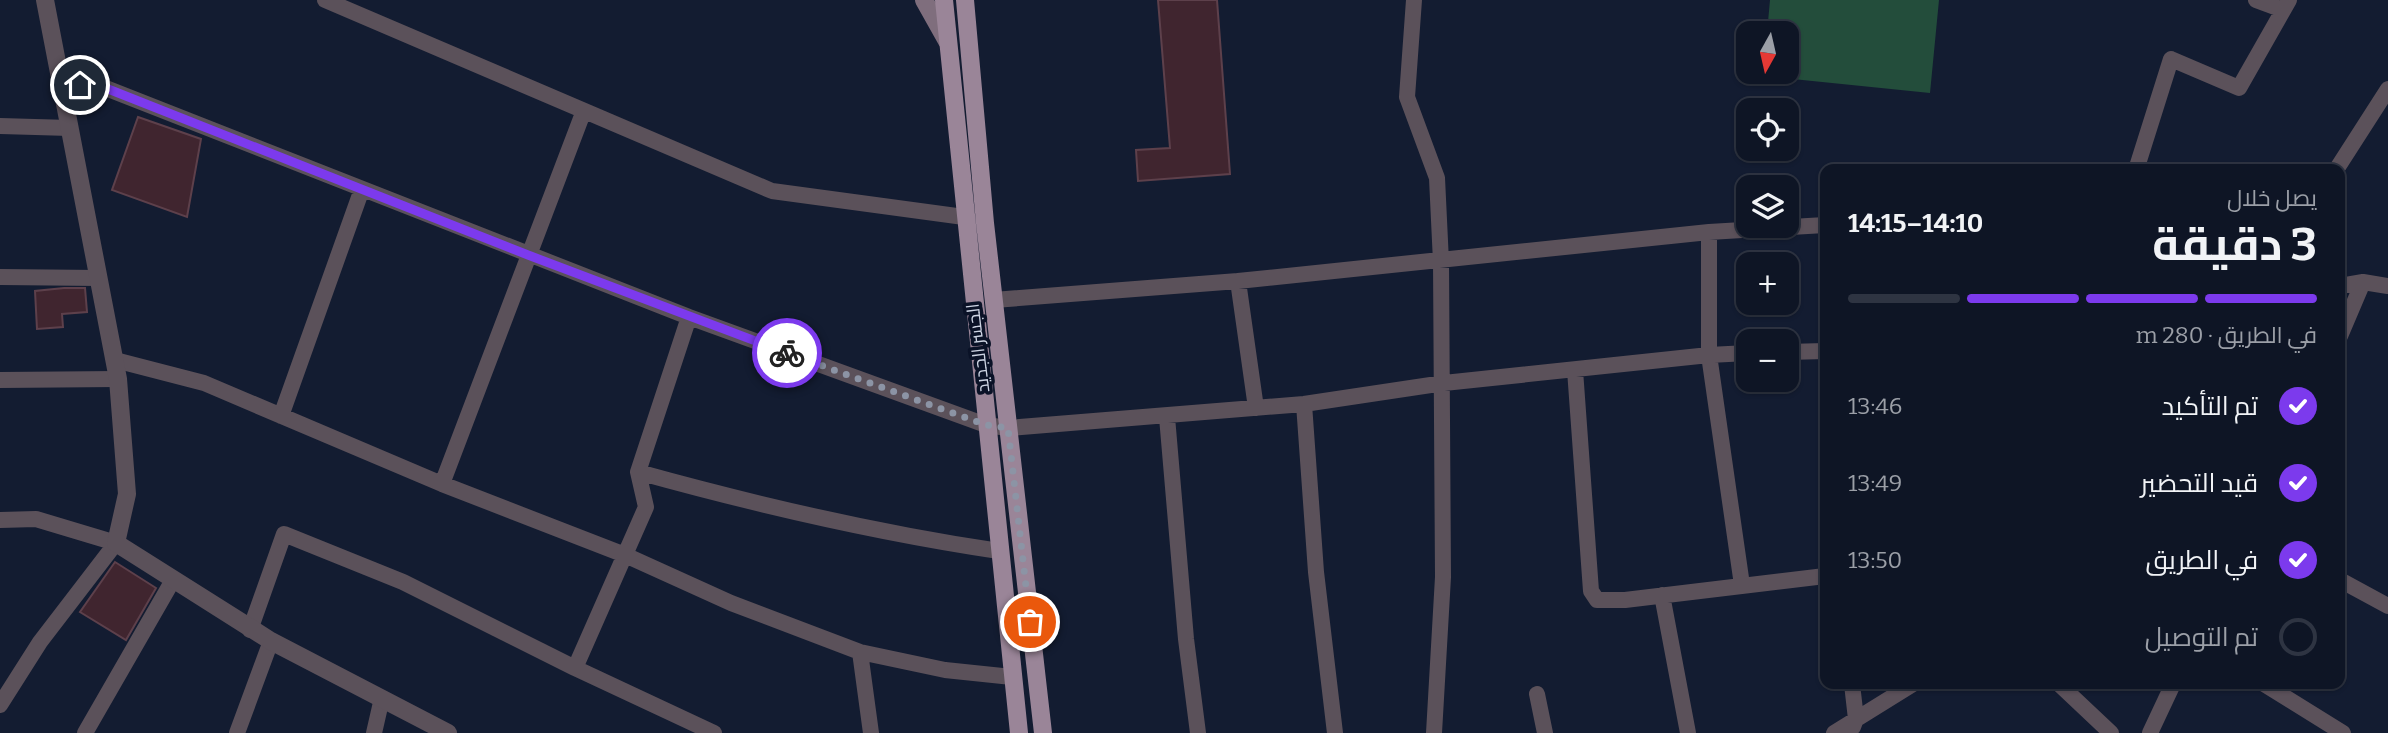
<!DOCTYPE html>
<html lang="ar">
<head>
<meta charset="utf-8">
<style>
  :root { --surface:#0e1525; --page:#1c2232; --text:#f1f3f6; --muted:#9b9fa7; --line:#2e3442; --accent:#7c3aed }
  body { margin:0; font-family:Bitter,Cairo,serif; background:var(--page); color:var(--text); direction:rtl; height:100vh; display:flex; flex-direction:column; font-size:26px; white-space:nowrap }
  * { box-sizing:border-box; margin:0 }
  p { font-size:23px; color:var(--muted) }
  .icon { flex:none; width:38px; height:38px; fill:none; stroke:currentColor; stroke-width:2; stroke-linecap:round; stroke-linejoin:round }
  .map { position:relative; flex:1; overflow:hidden; direction:ltr }
  .panel { position:absolute; left:1820px; top:164px; width:525px; height:525px; display:flex; flex-direction:column; background:var(--surface); border-radius:14px; box-shadow:0 2px 5px #0004,0 0 0 2px var(--line); direction:rtl }
  .panel>* { flex:none }
  .needle { width:46px; rotate:188deg }
  .fabs { position:absolute; left:1736px; top:21px; display:grid; gap:14px }
  .fabs a { display:grid; place-items:center; width:63px; height:63px; border-radius:14px; background:var(--surface); box-shadow:0 2px 5px #0004,0 0 0 2px var(--line); font-size:35px }
  .pin { position:absolute; display:grid; place-items:center; width:60px; height:60px; color:#fff; margin:-30px; border:4px solid #fff; border-radius:50%; box-shadow:0 2px 7px #0007 }
  .courier { position:absolute; display:grid; place-items:center; width:70px; height:70px; margin:-35px; border:5px solid #7c3aed; border-radius:50%; background:#fff; color:#222; box-shadow:0 2px 9px #0007 }
  .summary em { font-style:normal; font-weight:700 }
  .summary div { display:flex; flex-direction:column-reverse }
  .summary { display:flex; align-items:center; justify-content:space-between; height:119px; padding:0 28px }
  h1 { font-size:46px; font-weight:700; line-height:52px }
  .bar { display:grid; grid-template-columns:repeat(4,1fr); gap:10px 7px; align-content:center; height:84px; padding:0 28px }
  .bar i { height:9px; border-radius:5px; background:var(--line) }
  .bar .current { background:var(--accent) }
  .bar p { grid-column:span 4 }
  ol { padding:0 28px; list-style:none }
  li { display:flex; align-items:center; gap:21px; height:77px }
  li p { margin-inline-start:auto }
  li .icon { padding:7px; border-radius:50%; background:var(--accent); color:#fff; stroke-width:4 }
  li:last-child { color:var(--muted) }
  li i { width:38px; height:38px; border:4px solid var(--line); border-radius:50% }
  .map>svg:first-child { display:block }
  .green { fill:#234d3b }
  .building { fill:#40252f; stroke:#5d404b; stroke-width:2 }
  .lines { fill:none; stroke-linecap:round; stroke-linejoin:round }
  .minor { stroke:#5b515a; stroke-width:16 }
  .tertiary { stroke:#5b515a; stroke-width:18 }
  .secondary { stroke:#7f6e7d; stroke-width:18 }
  .primary { stroke:#9a8598; stroke-width:18 }
  .done { stroke:#8c94a5; stroke-width:7; stroke-dasharray:0 12.6 }
  .route { stroke:#7c3aed; stroke-width:9 }
  .labels { text-anchor:middle; stroke-width:7; stroke-linejoin:round; paint-order:stroke }
  .street-label { font-size:18px; fill:#cdd4e3; stroke:#0a1227 }
</style>
</head>
<body>
<div class="map">
<svg width="2388" height="733" viewBox="0 0 2388 733">
  <rect width="100%" height="100%" fill="#131c31"/>
  <path class="green" d="M1770 0H1939L1930 93 1763 76V72H1787V33H1767Z"/>
  <path class="building" d="M1158 0H1217L1230 174 1138 181 1136 150 1170 148Z
    M138 117 201 139 187 217 112 190Z
    M64 288H85L87 312 62 314 63 327 37 329 35 291Z
    M115 562 156 588 126 640 80 612Z"/>
  <g class="lines">
    <path class="minor" d="M325 0 772 191 964 217
      M1414 0 1407 97 1437 178 1441 262 1443 577 1434 733
      M2256 0 2283 10
      M62 86 98 85 689 317 986 425 1008 428 1304 404 1444 383 1709 355 1748 353
      M0 126 70 128
      M2136 170 2171 59 2239 88 2289 0
      M2336 170 2388 89
      M1709 232V355L1742 585
      M0 277 99 278
      M1238 281 1256 408
      M2340 286 2363 282 2388 286
      M994 300 1238 281 1709 232 1825 225
      M689 317 638 472C757 505 878 533 999 551
      M2340 336 2363 282
      M1787 352 1825 351
      M115 360 204 383 442 484 625 555 731 603 860 652 945 670 1012 677
      M1575 370 1591 591 1597 600H1625L1825 576
      M0 380 118 379
      M1304 404 1316 572 1335 733
      M281 416 362 189
      M1167 417 1186 639 1198 733
      M442 484 583 113
      M0 520 36 519 116 543 40 642 0 705
      M2340 580 2388 606
      M1662 595 1688 733
      M250 630 284 534 403 582 575 668 714 733
      M860 652 871 733
      M575 668 646 507 638 472
      M1852 684 1856 719 1853 727
      M2059 684 2111 733
      M2264 684 2343 733
      M1537 694 1545 733
      M85 733 173 580
      M237 733 271 641
      M374 733 382 698
      M1834 733 1913 684
      M2150 733 2173 684"/>
    <path class="tertiary" d="M45 0 118 379 127 494 116 543 271 641 448 733"/>
    <path class="secondary" d="M924 0 947 41"/>
    <path class="primary" d="M944 0 1019 733
      M965 0 985 223 1043 733"/>
  </g>
  <g class="lines">
    <path class="done" d="M787 353 986 425 1008 428 1030 622"/>
    <path class="route" d="M80 85H98L528 255 787 353"/>
  </g>
  <g class="labels">
    <g class="street-label">
      <text transform="translate(978 348) rotate(-97)" y="6">الجسر الجديد</text>
    </g>
  </g>
</svg>
<div class="fabs">
<a><svg class="needle" viewBox="-14 -14 28 28"><path d="M0-13l5 13h-10z" fill="#e53935"/><path d="M0 13l5-13h-10z" fill="#9b9fa7"/></svg></a>
<a><svg class="icon" aria-label="locate" viewBox="0 0 24 24"><circle cx="12" cy="12" r="6"/><path d="M12 2v4M12 18v4M2 12h4M18 12h4"/></svg></a>
<a><svg class="icon" aria-label="layers" viewBox="0 0 24 24"><path d="M12 4l9 5-9 5-9-5zM3 14l9 5 9-5"/></svg></a>
<a>+</a>
<a>−</a>
</div>
<div class="pin" style="left:1030px;top:622px;background:#ea580c"><svg class="icon" aria-label="bag" viewBox="0 0 24 24"><path d="M5 8h14l-1 12H6zM9 8a3 3 0 0 1 6 0"/></svg></div>
<div class="pin" style="left:80px;top:85px;background:#1f2937"><svg class="icon" aria-label="home" viewBox="0 0 24 24"><path d="M3 11l9-7 9 7M6 9v11h12V9"/></svg></div>
<div class="courier" style="left:787px;top:353px"><svg class="icon" aria-label="bike" viewBox="0 0 24 24"><circle cx="6" cy="16" r="4"/><circle cx="18" cy="16" r="4"/><path d="M6 16l4-8h5l3 8M10 8l3 8H6M13 5h3"/></svg></div>
<section class="panel">
<div class="summary"><div><h1>3 دقيقة</h1><p>يصل خلال</p></div><em>14:10–14:15</em></div>
<div class="bar"><i class="current"></i><i class="current"></i><i class="current"></i><i></i><p>في الطريق · 280 m</p></div>
<ol>
<li><svg class="icon" aria-label="check" viewBox="0 0 24 24"><path d="M5 12l5 5 9-10"/></svg>تم التأكيد<p>13:46</p></li>
<li><svg class="icon" aria-label="check" viewBox="0 0 24 24"><path d="M5 12l5 5 9-10"/></svg>قيد التحضير<p>13:49</p></li>
<li><svg class="icon" aria-label="check" viewBox="0 0 24 24"><path d="M5 12l5 5 9-10"/></svg>في الطريق<p>13:50</p></li>
<li><i></i>تم التوصيل</li>
</ol>
</section>
</div>
</body>
</html>
